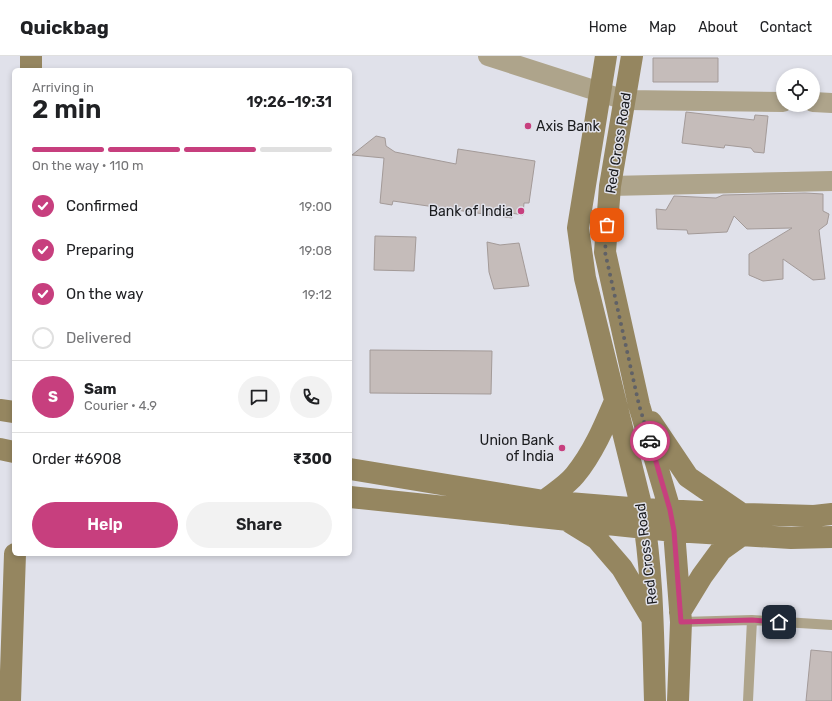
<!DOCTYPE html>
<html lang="en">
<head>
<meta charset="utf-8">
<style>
  :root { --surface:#fff; --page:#f2f2f2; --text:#202124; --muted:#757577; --line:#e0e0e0; --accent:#c73f7e }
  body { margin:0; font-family:Rubik,sans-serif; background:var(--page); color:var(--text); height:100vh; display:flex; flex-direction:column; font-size:15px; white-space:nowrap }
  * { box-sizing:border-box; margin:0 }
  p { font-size:13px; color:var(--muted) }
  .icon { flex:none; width:22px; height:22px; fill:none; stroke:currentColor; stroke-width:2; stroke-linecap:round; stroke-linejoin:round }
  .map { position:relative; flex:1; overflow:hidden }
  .details { position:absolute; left:12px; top:12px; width:340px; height:488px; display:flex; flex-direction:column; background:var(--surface); border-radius:6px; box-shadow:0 2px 6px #0003 }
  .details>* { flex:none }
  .buttons { position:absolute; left:776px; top:12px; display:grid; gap:8px }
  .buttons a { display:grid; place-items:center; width:44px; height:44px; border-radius:50%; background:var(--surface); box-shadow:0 2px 6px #0003; font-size:20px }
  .pin { position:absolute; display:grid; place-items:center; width:34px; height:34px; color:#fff; margin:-17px; border-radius:8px; box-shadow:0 2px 6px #0006 }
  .courier { position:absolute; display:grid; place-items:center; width:40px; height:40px; margin:-20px; border:3px solid #c73f7e; border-radius:50%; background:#fff; color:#222; box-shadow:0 1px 5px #0007 }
  .overview em { font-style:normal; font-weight:600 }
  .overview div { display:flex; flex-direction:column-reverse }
  .overview { display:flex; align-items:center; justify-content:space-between; height:68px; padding:0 20px }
  h1 { font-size:26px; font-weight:600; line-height:30px }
  .bar { display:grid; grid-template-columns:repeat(4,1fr); gap:6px 4px; align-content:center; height:48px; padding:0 20px }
  .bar i { height:5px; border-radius:3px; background:var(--line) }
  .bar .current { background:var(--accent) }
  .bar p { grid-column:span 4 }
  .line { display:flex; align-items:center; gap:10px; padding:0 20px; border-top:1px solid var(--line) }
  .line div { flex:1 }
  .round { display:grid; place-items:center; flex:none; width:42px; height:42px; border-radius:21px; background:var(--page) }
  ol { padding:0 20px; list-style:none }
  li { display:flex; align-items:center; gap:12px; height:44px }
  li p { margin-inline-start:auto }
  li .icon { padding:4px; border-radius:50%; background:var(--accent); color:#fff; stroke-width:4 }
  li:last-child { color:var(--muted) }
  li i { width:22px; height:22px; border:2px solid var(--line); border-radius:50% }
  .button { display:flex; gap:8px; margin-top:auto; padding:8px 20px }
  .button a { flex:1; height:46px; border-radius:24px; background:var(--accent); color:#fff; font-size:16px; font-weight:600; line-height:46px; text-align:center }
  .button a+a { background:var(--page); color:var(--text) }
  header { display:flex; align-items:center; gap:24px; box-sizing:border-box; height:56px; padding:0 20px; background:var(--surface); border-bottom:1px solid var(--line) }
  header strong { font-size:19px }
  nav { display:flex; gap:22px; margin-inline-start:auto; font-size:14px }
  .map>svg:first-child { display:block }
  .building { fill:#c5bcba; stroke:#a39a98 }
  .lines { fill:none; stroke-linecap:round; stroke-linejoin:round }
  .lane { stroke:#aea48b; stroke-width:10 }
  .street { stroke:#aea48b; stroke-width:20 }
  .secondary { stroke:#958660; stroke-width:22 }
  .done { stroke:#606166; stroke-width:4; stroke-dasharray:0 7.2 }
  .route { stroke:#c73f7e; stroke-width:5 }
  .poi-dot { fill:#c73f7e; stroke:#e0e1ea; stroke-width:1.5 }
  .labels { text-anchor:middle; stroke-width:3; stroke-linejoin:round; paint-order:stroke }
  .poi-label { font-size:14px; fill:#1b1c1f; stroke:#e0e1ea; text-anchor:end }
  .street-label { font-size:14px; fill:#1b1c1f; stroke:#e0e1ea }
</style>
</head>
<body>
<header>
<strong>Quickbag</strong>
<nav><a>Home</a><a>Map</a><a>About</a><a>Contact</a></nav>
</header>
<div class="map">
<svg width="832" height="645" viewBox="0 0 832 645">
  <rect width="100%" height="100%" fill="#e0e1ea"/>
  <path class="building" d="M653 2H718V26H653Z
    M686 56 754 64 755 59 768 60 764 97 754 96 751 92 725 89 724 92 682 87Z
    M376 80 385 82 386 90 395 96 456 108 458 93 535 105 529 147H524L523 159 511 157 512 162 393 145 392 149 380 147 384 102 352 99Z
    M805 137 823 138V155L829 158 827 168 819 174 825 223 813 224 783 203V223L763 225 749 219V198L792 172 747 173 734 160 727 176 688 178 687 174 657 173 656 153 666 154 674 140 716 142 723 139Z
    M375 180 416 181 414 215 374 214Z
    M487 186 500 189 519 187 529 230 494 233 489 216Z
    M370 294 492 295 491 338 370 337Z
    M811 594 832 596V645H806Z"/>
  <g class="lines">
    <path class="lane" d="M681 566 752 564
      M748 645 752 564 832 569"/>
    <path class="street" d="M488 0 625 44 783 46
      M813 46 832 47
      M610 130 832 125"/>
    <path class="secondary" d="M606 0 578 172 585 222 642 453C653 516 653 581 655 645
      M632 0 610 130 605 196 639 349 670 454 674 475 681 566 678 645
      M31 14V0
      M0 354 14 356
      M651 366 688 421 742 458
      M0 393 14 396
      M350 413 544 445 642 453 743 458 814 460 832 458
      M350 441 674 475 791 482 832 481
      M544 445C554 437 567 429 575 419 593 397 604 371 615 345
      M571 467 597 483 622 512 650 559
      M680 556 702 520 721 494 742 479
      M10 645 15 498"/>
  </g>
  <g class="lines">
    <path class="done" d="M607 169 605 196 639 349 650 385"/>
    <path class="route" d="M650 385 670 454 674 475 681 566 752 564 779 566"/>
  </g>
  <g class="poi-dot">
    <circle cx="528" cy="70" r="4"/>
    <circle cx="521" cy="155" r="4"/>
    <circle cx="562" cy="392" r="4"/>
  </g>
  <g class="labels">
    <g class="poi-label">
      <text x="536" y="75" text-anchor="start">Axis Bank</text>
      <text x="513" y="160">Bank of India</text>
      <text x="554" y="389">Union Bank<tspan x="554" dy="16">of India</tspan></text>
    </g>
    <g class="street-label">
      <text transform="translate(618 87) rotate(-81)" y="5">Red Cross Road</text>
      <text transform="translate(646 498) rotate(-97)" y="5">Red Cross Road</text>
    </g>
  </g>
</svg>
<div class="buttons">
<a><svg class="icon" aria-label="locate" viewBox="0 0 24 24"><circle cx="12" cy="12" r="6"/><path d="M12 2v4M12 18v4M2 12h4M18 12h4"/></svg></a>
</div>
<div class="pin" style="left:607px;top:169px;background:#ea580c"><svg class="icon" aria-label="bag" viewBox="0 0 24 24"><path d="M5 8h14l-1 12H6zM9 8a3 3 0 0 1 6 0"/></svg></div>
<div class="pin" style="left:779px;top:566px;background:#1f2937"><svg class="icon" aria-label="home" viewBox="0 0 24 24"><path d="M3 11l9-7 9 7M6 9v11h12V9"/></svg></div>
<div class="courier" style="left:650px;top:385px"><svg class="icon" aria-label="car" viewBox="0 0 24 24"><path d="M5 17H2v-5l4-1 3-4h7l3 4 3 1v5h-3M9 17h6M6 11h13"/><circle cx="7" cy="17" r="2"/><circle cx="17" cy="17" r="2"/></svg></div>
<section class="details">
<div class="overview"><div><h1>2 min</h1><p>Arriving in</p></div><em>19:26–19:31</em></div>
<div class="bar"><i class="current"></i><i class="current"></i><i class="current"></i><i></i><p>On the way · 110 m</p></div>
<ol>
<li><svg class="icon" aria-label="check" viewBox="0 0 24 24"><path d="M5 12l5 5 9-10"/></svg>Confirmed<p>19:00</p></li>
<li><svg class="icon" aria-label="check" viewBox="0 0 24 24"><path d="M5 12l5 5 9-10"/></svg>Preparing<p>19:08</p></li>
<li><svg class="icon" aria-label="check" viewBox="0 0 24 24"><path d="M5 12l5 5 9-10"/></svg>On the way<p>19:12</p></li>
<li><i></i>Delivered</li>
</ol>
<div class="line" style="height:72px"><b class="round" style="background:var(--accent);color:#fff">S</b><div><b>Sam</b><p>Courier · 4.9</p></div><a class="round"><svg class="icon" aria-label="chat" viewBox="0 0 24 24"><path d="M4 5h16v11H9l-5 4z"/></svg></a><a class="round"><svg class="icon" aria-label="phone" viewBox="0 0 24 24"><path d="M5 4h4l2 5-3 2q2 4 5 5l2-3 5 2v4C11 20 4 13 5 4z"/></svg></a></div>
<div class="line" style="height:52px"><div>Order #6908</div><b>₹300</b></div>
<div class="button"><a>Help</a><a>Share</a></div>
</section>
</div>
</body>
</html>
